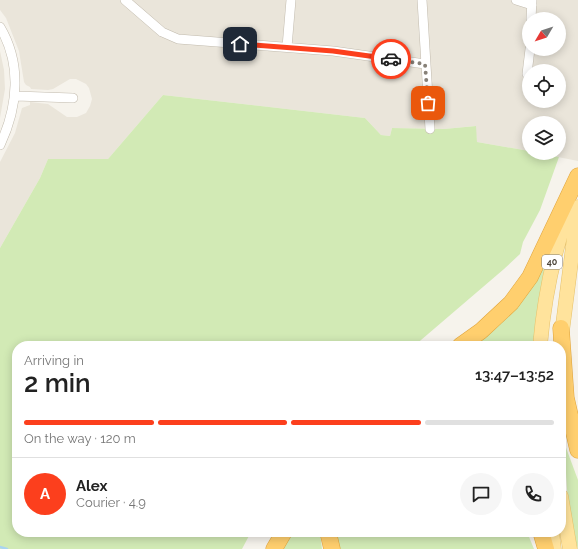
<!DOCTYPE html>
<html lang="en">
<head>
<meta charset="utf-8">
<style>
  :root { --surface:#fff; --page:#f6f6f6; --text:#222; --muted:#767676; --line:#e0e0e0; --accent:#fc3f1d }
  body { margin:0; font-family:Raleway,sans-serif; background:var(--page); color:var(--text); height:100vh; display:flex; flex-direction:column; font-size:15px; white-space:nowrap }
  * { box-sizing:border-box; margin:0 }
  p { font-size:13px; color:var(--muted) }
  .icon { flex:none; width:22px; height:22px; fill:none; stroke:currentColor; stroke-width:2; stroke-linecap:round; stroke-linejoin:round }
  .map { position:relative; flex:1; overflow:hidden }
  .details { position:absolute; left:12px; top:341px; width:554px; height:196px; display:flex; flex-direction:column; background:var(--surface); border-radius:16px; box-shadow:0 2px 10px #0003 }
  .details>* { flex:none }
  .needle { width:26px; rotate:231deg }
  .tools { position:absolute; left:522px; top:12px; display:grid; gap:8px }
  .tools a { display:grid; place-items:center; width:44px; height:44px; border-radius:50%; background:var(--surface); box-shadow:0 2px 10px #0003; font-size:20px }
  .pin { position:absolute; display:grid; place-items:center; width:34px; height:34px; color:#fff; margin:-17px; border-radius:8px; box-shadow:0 2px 6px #0006 }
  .courier { position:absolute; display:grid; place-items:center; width:40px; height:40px; margin:-20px; border:3px solid #fc3f1d; border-radius:50%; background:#fff; color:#222; box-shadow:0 1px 5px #0007 }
  .head em { font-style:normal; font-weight:600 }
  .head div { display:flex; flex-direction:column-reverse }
  .head { display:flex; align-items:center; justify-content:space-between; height:68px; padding:0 12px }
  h1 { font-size:26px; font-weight:600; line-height:30px }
  .bar { display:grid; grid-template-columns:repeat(4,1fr); gap:6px 4px; align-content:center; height:48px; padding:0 12px }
  .bar i { height:5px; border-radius:3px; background:var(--line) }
  .bar .on { background:var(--accent) }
  .bar p { grid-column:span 4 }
  .line { display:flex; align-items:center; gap:10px; padding:0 12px; border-top:1px solid var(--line) }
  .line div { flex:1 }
  .round { display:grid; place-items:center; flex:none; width:42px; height:42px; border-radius:21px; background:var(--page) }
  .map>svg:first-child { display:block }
  .residential { fill:#eae5da; fill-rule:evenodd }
  .green { fill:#d2eab5 }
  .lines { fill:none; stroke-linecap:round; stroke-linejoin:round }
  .stream { stroke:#a9d4f2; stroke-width:2.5 }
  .street-casing { stroke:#c2bbae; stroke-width:10 }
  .primary-casing { stroke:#e6c16a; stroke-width:15 }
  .highway-casing { stroke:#e0a43c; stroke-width:17 }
  .street { stroke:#fff; stroke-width:9 }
  .primary { stroke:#ffe39c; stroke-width:14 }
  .highway { stroke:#ffcf6e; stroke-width:16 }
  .done { stroke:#878178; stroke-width:4; stroke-dasharray:0 7.2 }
  .route { stroke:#fc3f1d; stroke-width:5 }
  .labels { text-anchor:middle; stroke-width:3; stroke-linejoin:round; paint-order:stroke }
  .shield { fill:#fff; stroke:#817c74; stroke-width:1 }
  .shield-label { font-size:9px; font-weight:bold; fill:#4b4439 }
</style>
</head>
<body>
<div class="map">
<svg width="578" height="549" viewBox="0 0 578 549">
  <rect width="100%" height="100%" fill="#f6f3ec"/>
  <path class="residential" d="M0 0H578V161L538 153H559V123H529V151L477 142 475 126 444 129 392 128 390 136 381 135 365 118 163 95 108 159H48L40 178 0 248V162L15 133 22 108 30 105V102L48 104 67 117H77L86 113 90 106 92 99 89 88 86 84 76 79H70L53 89 48 90 31 89 30 87 26 85 24 82 19 51 6 18 0 10ZM529 19H559V49H529ZM529 71H559V101H529Z
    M0 51 4 70 5 89 0 118Z"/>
  <path class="green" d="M163 95 365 118 381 135 390 136 392 128 444 129 476 126 477 142 529 151V153L559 157 540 210 523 242 520 254 504 269 414 346H17V532H251L242 549H0V248L40 178 48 159H108Z
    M554 240 536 346H468Z
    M565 445 578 480V549C567 516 566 480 565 445Z
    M292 532H320L322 549H282Z
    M335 532H527L534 549H338Z"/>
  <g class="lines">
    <path class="stream" d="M0 547 7 549"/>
    <defs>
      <path id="street" d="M125 0 162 32 178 39 333 51 425 64
        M422 0 430 129
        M516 0 532 5
        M531 19 532 0
        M0 27C22 64 18 107 0 145
        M287 47 291 0
        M527 74 530 49
        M16 96 73 98"/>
      <path id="primary" d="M561 340 578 207
        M540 346C544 300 553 255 568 211
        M561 496 570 549
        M552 532 554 549"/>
      <path id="highway" d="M561 328 566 398 578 450
        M460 346 481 331 511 303 530 277 578 176
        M328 532 332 549
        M541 532 546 549
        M274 549 284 532"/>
    </defs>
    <use href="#street" class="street-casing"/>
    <use href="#primary" class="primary-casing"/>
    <use href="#highway" class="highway-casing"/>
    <use href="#street" class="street"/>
    <use href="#primary" class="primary"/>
    <use href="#highway" class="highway"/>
  </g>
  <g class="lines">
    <path class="done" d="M391 59 425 64 428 103"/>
    <path class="route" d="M240 44 333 51 391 59"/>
  </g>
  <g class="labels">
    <rect class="shield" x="542" y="255" width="20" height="14" rx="3"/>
    <g class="shield-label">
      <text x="552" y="265">40</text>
    </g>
  </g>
</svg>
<div class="tools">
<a><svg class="needle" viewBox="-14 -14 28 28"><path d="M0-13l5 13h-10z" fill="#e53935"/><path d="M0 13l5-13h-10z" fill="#767676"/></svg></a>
<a><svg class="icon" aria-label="locate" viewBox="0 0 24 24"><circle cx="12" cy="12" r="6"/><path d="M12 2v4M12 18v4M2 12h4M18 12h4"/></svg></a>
<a><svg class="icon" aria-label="layers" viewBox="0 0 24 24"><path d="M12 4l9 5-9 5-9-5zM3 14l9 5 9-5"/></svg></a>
</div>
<div class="pin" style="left:428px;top:103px;background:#ea580c"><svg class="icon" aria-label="bag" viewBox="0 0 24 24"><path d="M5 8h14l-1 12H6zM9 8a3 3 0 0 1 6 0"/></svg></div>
<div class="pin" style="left:240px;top:44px;background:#1f2937"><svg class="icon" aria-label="home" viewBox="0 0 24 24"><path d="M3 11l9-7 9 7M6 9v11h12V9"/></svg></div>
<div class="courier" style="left:391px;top:59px"><svg class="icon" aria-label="car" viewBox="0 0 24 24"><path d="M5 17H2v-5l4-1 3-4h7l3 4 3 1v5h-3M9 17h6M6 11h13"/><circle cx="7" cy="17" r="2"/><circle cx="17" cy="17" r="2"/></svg></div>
<section class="details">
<div class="head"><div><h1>2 min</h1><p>Arriving in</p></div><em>13:47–13:52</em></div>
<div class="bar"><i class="on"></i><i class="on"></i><i class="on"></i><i></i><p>On the way · 120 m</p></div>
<div class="line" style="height:72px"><b class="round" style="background:var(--accent);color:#fff">A</b><div><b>Alex</b><p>Courier · 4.9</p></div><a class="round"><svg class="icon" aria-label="chat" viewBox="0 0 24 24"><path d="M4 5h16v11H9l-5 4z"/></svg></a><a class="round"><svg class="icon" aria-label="phone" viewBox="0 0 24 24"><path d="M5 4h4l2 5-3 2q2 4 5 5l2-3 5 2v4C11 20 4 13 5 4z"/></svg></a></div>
</section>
</div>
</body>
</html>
